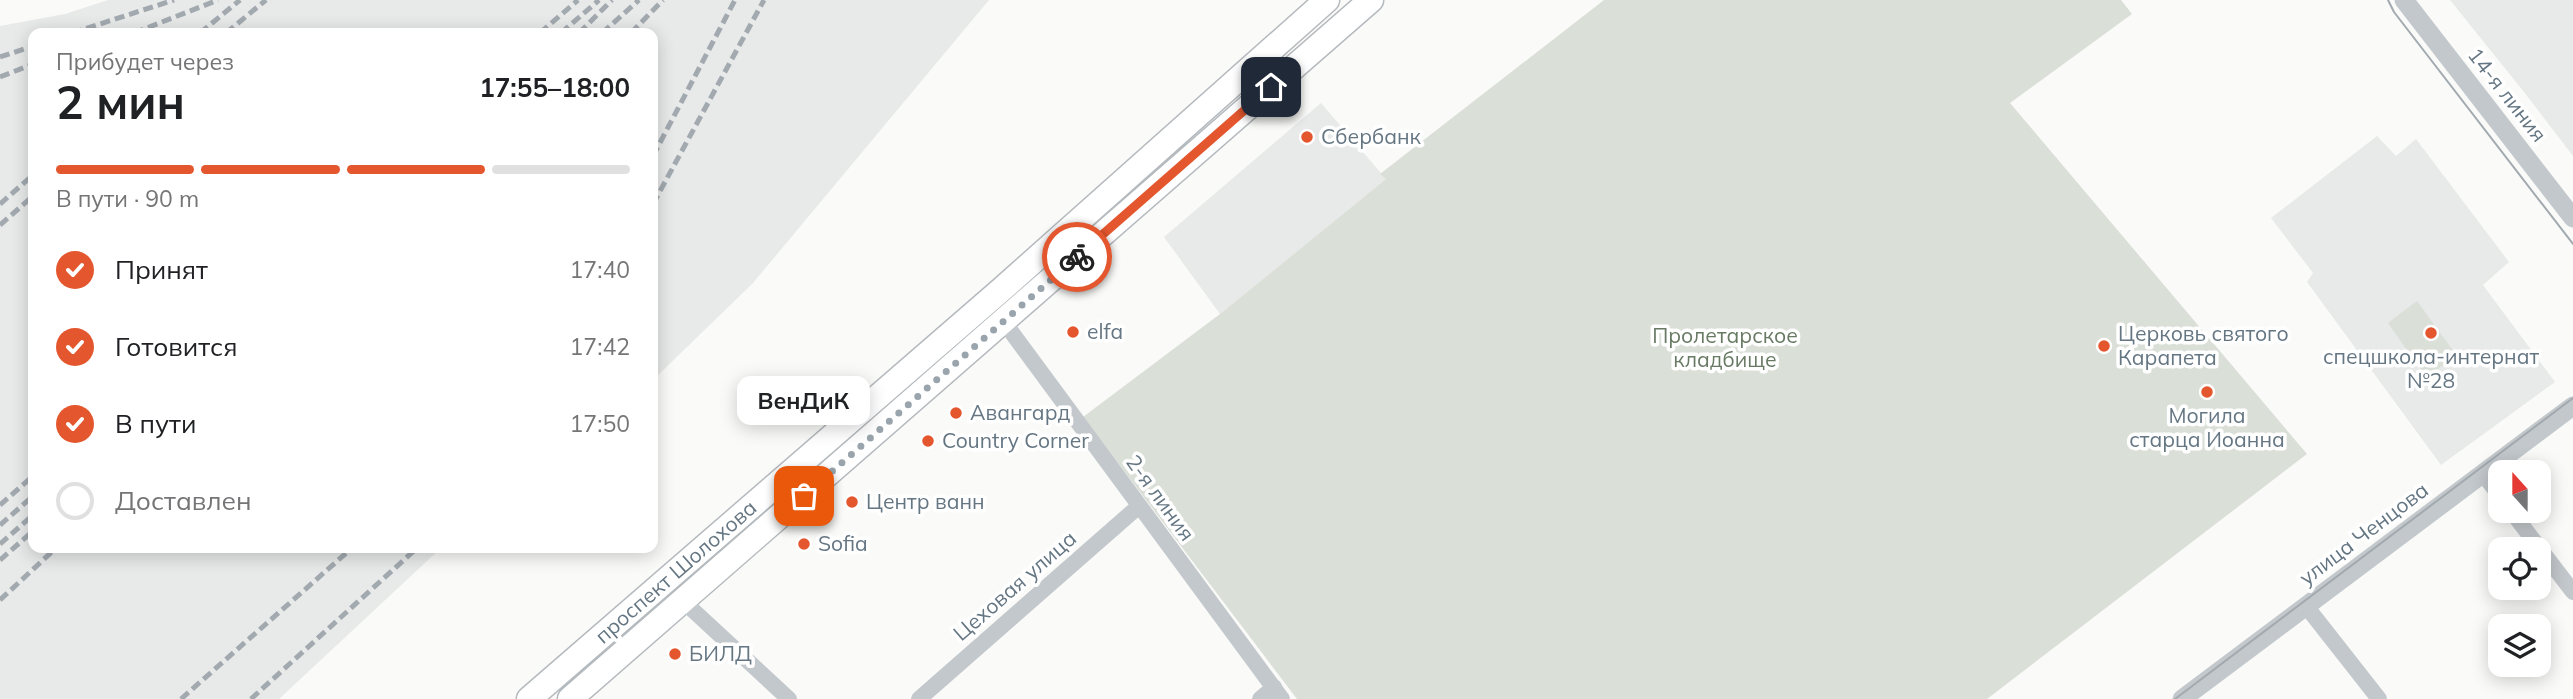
<!DOCTYPE html>
<html lang="ru">
<head>
<meta charset="utf-8">
<style>
  :root { --surface:#fff; --page:#f2f2f2; --text:#202124; --muted:#757577; --line:#e0e0e0; --accent:#e4572e }
  body { margin:0; font-family:Mulish,sans-serif; background:var(--page); color:var(--text); height:100vh; display:flex; flex-direction:column; font-size:26px; white-space:nowrap }
  * { box-sizing:border-box; margin:0 }
  p { font-size:23px; color:var(--muted) }
  .icon { flex:none; width:38px; height:38px; fill:none; stroke:currentColor; stroke-width:2; stroke-linecap:round; stroke-linejoin:round }
  .map { position:relative; flex:1; overflow:hidden }
  .side { position:absolute; left:28px; top:28px; width:630px; height:525px; display:flex; flex-direction:column; background:var(--surface); border-radius:14px; box-shadow:0 4px 18px #0003 }
  .side>* { flex:none }
  .needle { width:46px; rotate:339deg }
  .controls { position:absolute; left:2488px; top:460px; display:grid; gap:14px }
  .controls a { display:grid; place-items:center; width:63px; height:63px; border-radius:14px; background:var(--surface); box-shadow:0 4px 18px #0003; font-size:35px }
  .pin { position:absolute; display:grid; place-items:center; width:60px; height:60px; color:#fff; margin:-30px; border-radius:14px; box-shadow:0 4px 10px #0006 }
  .courier { position:absolute; display:grid; place-items:center; width:70px; height:70px; margin:-35px; border:5px solid #e4572e; border-radius:50%; background:#fff; color:#222; box-shadow:0 2px 9px #0007 }
  .bubble { position:absolute; height:49px; border-radius:14px; background:var(--surface); box-shadow:0 4px 18px #0003; font-size:23px; font-weight:700; line-height:49px; text-align:center }
  .summary em { font-style:normal; font-weight:700 }
  .summary div { display:flex; flex-direction:column-reverse }
  .summary { display:flex; align-items:center; justify-content:space-between; height:119px; padding:0 28px }
  h1 { font-size:46px; font-weight:700; line-height:52px }
  .bar { display:grid; grid-template-columns:repeat(4,1fr); gap:10px 7px; align-content:center; height:84px; padding:0 28px }
  .bar i { height:9px; border-radius:5px; background:var(--line) }
  .bar .current { background:var(--accent) }
  .bar p { grid-column:span 4 }
  ol { padding:0 28px; list-style:none }
  li { display:flex; align-items:center; gap:21px; height:77px }
  li p { margin-inline-start:auto }
  li .icon { padding:7px; border-radius:50%; background:var(--accent); color:#fff; stroke-width:4 }
  li:last-child { color:var(--muted) }
  li i { width:38px; height:38px; border:4px solid var(--line); border-radius:50% }
  .map>svg:first-child { display:block }
  .built { fill:#e8e9e9 }
  .green { fill:#dadfd7 }
  .lines { fill:none; stroke-linecap:round; stroke-linejoin:round }
  .primary-casing { stroke:#b5babe; stroke-width:27 }
  .minor { stroke:#c3c8cc; stroke-width:16 }
  .tertiary { stroke:#c3c8cc; stroke-width:19 }
  .primary { stroke:#fff; stroke-width:24 }
  .tram { stroke:#a2aab0; stroke-width:2 }
  .rail { stroke:#a2aab0; stroke-width:5; stroke-dasharray:10 5; stroke-linecap:butt }
  .done { stroke:#99a4ac; stroke-width:7; stroke-dasharray:0 12.6 }
  .route { stroke:#e4572e; stroke-width:9 }
  .poi-dot { fill:#e4572e; stroke:#fff; stroke-width:2.5 }
  .labels { text-anchor:middle; stroke-width:7; stroke-linejoin:round; paint-order:stroke }
  .street-label { font-size:21px; fill:#657683; stroke:#fff }
  .poi-label { font-size:21px; fill:#657683; stroke:#fff; text-anchor:start }
  .park-label { font-size:21px; fill:#687a64; stroke:#fff }
</style>
</head>
<body>
<div class="map">
<svg width="2573" height="699" viewBox="0 0 2573 699">
  <rect width="100%" height="100%" fill="#fafaf8"/>
  <path class="built" d="M108 0H989L753 283 653 380V33H33V548H441L279 699H0V26L65 14Z
    M2450 0H2573V156L2524 92Z
    M1321 103 1386 179 1220 314 1164 237Z
    M2377 136 2396 156 2416 139 2509 262 2483 285 2555 382 2441 465 2307 282 2313 273 2271 218Z"/>
  <path class="green" d="M1604 0H2121L2132 14 2010 103 2307 454 1987 699H1297L1083 417 1220 314 1386 179 1380 174Z
    M2417 301 2457 356 2426 377 2388 323Z"/>
  <g class="lines">
    <defs>
      <path id="primary" d="M529 699 1001 290 1327 0
        M570 699 1371 0"/>
    </defs>
    <use href="#primary" class="primary-casing"/>
    <path class="minor" d="M1004 322 1282 699
      M2483 474 2501 497
      M2511 511 2573 592
      M683 601 789 699
      M2306 606 2379 699
      M919 699 1139 506
      M1260 699 1274 687"/>
    <path class="tertiary" d="M2404 0 2573 218
      M2182 699 2573 406"/>
    <use href="#primary" class="primary"/>
    <path class="tram" d="M2388 0 2394 12 2573 244
      M2175 699 2573 398"/>
    <path class="rail" d="M72 33 174 0
      M134 33 218 0
      M200 33 240 0
      M226 33 266 0
      M540 33 578 0
      M561 33 599 0
      M579 33 612 0
      M602 33 639 0
      M631 33 663 0
      M0 57 33 46
      M0 77 33 64
      M653 156 735 0
      M0 204 33 175
      M653 204 764 0
      M0 225 33 196
      M0 505 33 476
      M0 525 33 496
      M0 544 33 515
      M0 560 33 531
      M0 600 56 548
      M181 699 352 548
      M251 699 417 548"/>
  </g>
  <g class="lines">
    <path class="done" d="M804 496 1077 257"/>
    <path class="route" d="M1077 257 1271 87"/>
  </g>
  <g class="poi-dot">
    <circle cx="1307" cy="137" r="7"/>
    <circle cx="1073" cy="332" r="7"/>
    <circle cx="2431" cy="333" r="7"/>
    <circle cx="2104" cy="346" r="7"/>
    <circle cx="2207" cy="392" r="7"/>
    <circle cx="956" cy="413" r="7"/>
    <circle cx="928" cy="441" r="7"/>
    <circle cx="852" cy="502" r="7"/>
    <circle cx="804" cy="544" r="7"/>
    <circle cx="675" cy="654" r="7"/>
  </g>
  <g class="labels">
    <g class="street-label">
      <text transform="translate(2507 95) rotate(52)" y="7">14-я линия</text>
      <text transform="translate(1160 498) rotate(54)" y="7">2-я линия</text>
      <text transform="translate(2364 534) rotate(-37)" y="7">улица Ченцова</text>
      <text transform="translate(676 572) rotate(-41)" y="7">проспект Шолохова</text>
      <text transform="translate(1015 586) rotate(-41)" y="7">Цеховая улица</text>
    </g>
    <g class="poi-label">
      <text x="1321" y="144">Сбербанк</text>
      <text x="1087" y="339">elfa</text>
      <text x="2118" y="341">Церковь святого<tspan x="2118" dy="24">Карапета</tspan></text>
      <text x="2431" y="364" text-anchor="middle">спецшкола-интернат<tspan x="2431" dy="24">№28</tspan></text>
      <text x="970" y="420">Авангард</text>
      <text x="2207" y="423" text-anchor="middle">Могила<tspan x="2207" dy="24">старца Иоанна</tspan></text>
      <text x="942" y="448">Country Corner</text>
      <text x="866" y="509">Центр ванн</text>
      <text x="818" y="551">Sofia</text>
      <text x="689" y="661">БИЛД</text>
    </g>
    <g class="park-label">
      <text x="1725" y="343">Пролетарское<tspan x="1725" dy="24">кладбище</tspan></text>
    </g>
  </g>
</svg>
<div class="controls">
<a><svg class="needle" viewBox="-14 -14 28 28"><path d="M0-13l5 13h-10z" fill="#e53935"/><path d="M0 13l5-13h-10z" fill="#757577"/></svg></a>
<a><svg class="icon" aria-label="locate" viewBox="0 0 24 24"><circle cx="12" cy="12" r="6"/><path d="M12 2v4M12 18v4M2 12h4M18 12h4"/></svg></a>
<a><svg class="icon" aria-label="layers" viewBox="0 0 24 24"><path d="M12 4l9 5-9 5-9-5zM3 14l9 5 9-5"/></svg></a>
</div>
<div class="pin" style="left:804px;top:496px;background:#ea580c"><svg class="icon" aria-label="bag" viewBox="0 0 24 24"><path d="M5 8h14l-1 12H6zM9 8a3 3 0 0 1 6 0"/></svg></div>
<div class="pin" style="left:1271px;top:87px;background:#1f2937"><svg class="icon" aria-label="home" viewBox="0 0 24 24"><path d="M3 11l9-7 9 7M6 9v11h12V9"/></svg></div>
<div class="courier" style="left:1077px;top:257px"><svg class="icon" aria-label="bike" viewBox="0 0 24 24"><circle cx="6" cy="16" r="4"/><circle cx="18" cy="16" r="4"/><path d="M6 16l4-8h5l3 8M10 8l3 8H6M13 5h3"/></svg></div>
<div class="bubble" style="left:737px;top:376px;width:133px">ВенДиК</div>
<section class="side">
<div class="summary"><div><h1>2 мин</h1><p>Прибудет через</p></div><em>17:55–18:00</em></div>
<div class="bar"><i class="current"></i><i class="current"></i><i class="current"></i><i></i><p>В пути · 90 m</p></div>
<ol>
<li><svg class="icon" aria-label="check" viewBox="0 0 24 24"><path d="M5 12l5 5 9-10"/></svg>Принят<p>17:40</p></li>
<li><svg class="icon" aria-label="check" viewBox="0 0 24 24"><path d="M5 12l5 5 9-10"/></svg>Готовится<p>17:42</p></li>
<li><svg class="icon" aria-label="check" viewBox="0 0 24 24"><path d="M5 12l5 5 9-10"/></svg>В пути<p>17:50</p></li>
<li><i></i>Доставлен</li>
</ol>
</section>
</div>
</body>
</html>
